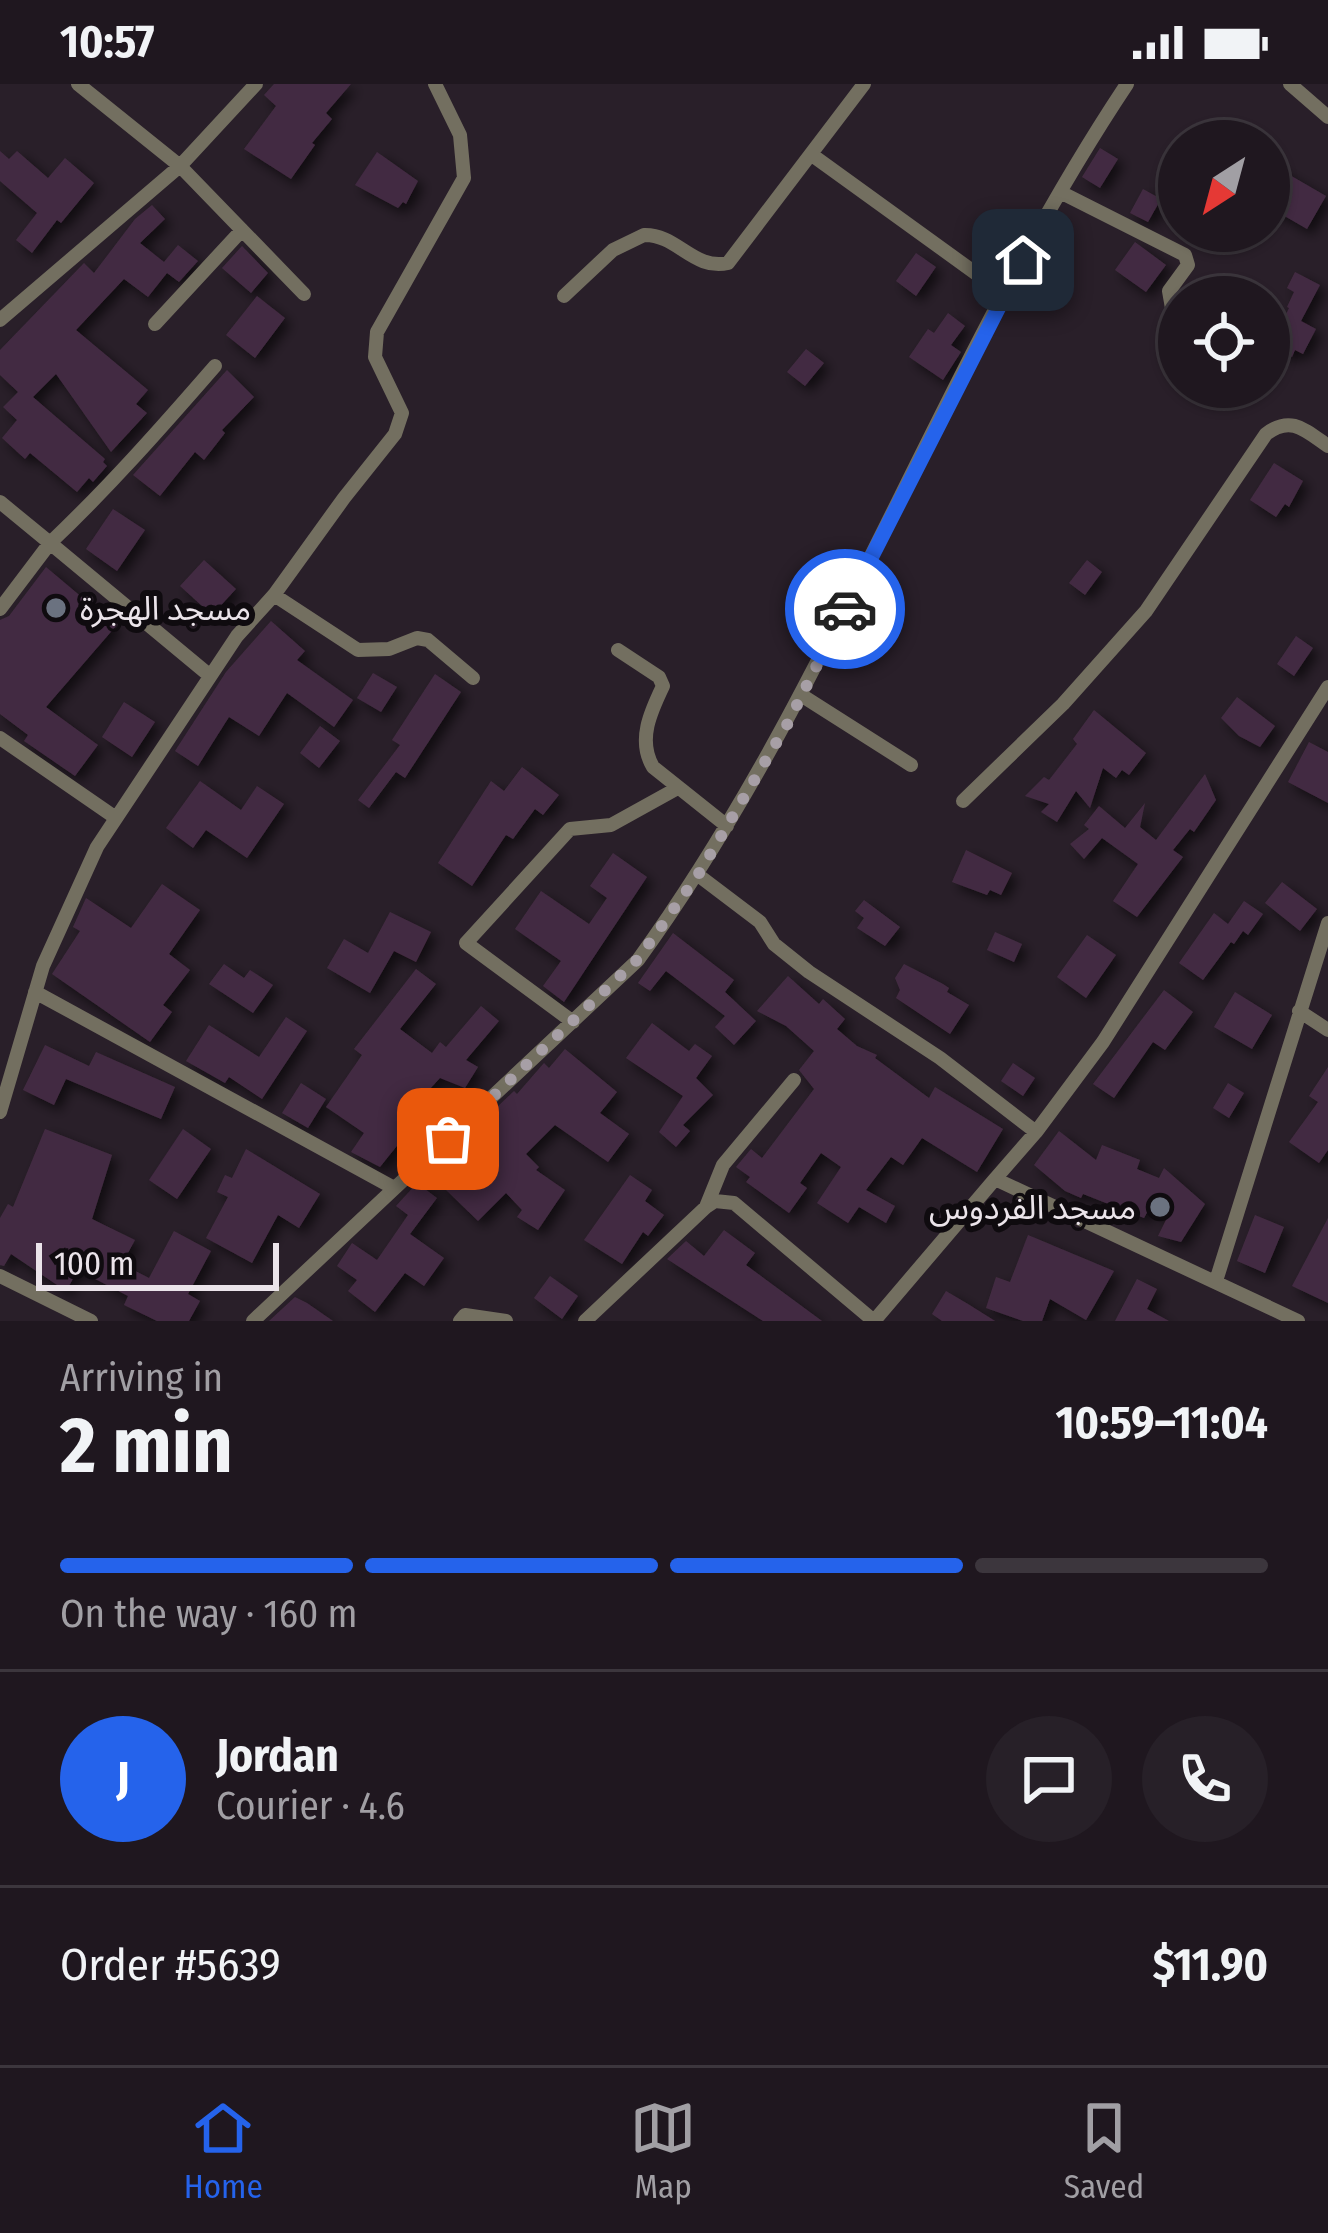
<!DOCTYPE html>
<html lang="en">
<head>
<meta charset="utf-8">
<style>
  :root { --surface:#1f171f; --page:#272028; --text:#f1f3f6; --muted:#a19fa4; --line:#3c363d; --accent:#2563eb }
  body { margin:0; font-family:"Fira Sans Condensed","Noto Sans Arabic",sans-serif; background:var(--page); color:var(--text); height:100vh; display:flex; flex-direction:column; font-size:45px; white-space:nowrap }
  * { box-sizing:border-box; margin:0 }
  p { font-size:39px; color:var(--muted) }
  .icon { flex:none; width:66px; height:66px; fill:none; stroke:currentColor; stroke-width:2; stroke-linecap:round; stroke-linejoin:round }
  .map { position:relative; height:1237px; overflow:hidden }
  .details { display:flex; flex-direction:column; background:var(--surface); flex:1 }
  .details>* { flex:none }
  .needle { width:78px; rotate:216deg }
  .fabs { position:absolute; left:1158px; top:36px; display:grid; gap:24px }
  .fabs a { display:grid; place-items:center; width:132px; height:132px; border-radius:50%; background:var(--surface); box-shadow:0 3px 9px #0004,0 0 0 3px var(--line); font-size:60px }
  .scale { position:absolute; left:36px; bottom:30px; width:243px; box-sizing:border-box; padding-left:12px; border:6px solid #ebe4ea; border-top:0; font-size:33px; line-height:42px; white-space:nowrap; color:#ebe4ea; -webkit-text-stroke:9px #0f0b0f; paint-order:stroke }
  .pin { position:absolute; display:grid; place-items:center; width:102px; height:102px; color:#fff; margin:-51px; border-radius:24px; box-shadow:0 6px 18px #0006 }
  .courier { position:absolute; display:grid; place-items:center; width:120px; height:120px; margin:-60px; border:9px solid #2563eb; border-radius:50%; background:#fff; color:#222; box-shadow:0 3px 15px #0007 }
  .head em { font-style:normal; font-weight:700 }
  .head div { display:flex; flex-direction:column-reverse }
  .head { display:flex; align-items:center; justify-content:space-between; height:204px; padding:0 60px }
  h1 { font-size:78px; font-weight:700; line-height:90px }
  .bar { display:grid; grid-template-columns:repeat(4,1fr); gap:18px 12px; align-content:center; height:144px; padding:0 60px }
  .bar i { height:15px; border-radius:9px; background:var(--line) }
  .bar .current { background:var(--accent) }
  .bar p { grid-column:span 4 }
  .line { display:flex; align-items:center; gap:30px; padding:0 60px; border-top:3px solid var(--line) }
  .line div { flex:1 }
  .round { display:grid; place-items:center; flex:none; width:126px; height:126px; border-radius:63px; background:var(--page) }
  .status { display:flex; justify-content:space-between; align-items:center; height:84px; padding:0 60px; background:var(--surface); direction:ltr }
  .status svg { height:33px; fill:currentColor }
  .menu { display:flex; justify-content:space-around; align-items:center; height:168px; border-top:3px solid var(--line); background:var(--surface); font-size:33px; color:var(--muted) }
  .menu a { display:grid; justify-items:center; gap:6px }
  .menu .current { color:var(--accent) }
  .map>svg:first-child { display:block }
  .building { fill:#432b42; filter:url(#shadow) }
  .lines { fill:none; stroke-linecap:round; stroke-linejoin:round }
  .street { stroke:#736f60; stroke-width:14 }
  .done { stroke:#a79fa6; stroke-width:12; stroke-dasharray:0 21.6 }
  .route { stroke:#2563eb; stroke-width:15 }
  .worship-dot { fill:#6b7280; stroke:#0f0b0f; stroke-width:4.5 }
  .labels { text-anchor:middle; stroke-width:12; stroke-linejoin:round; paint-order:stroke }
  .poi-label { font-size:33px; fill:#ebe4ea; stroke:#0f0b0f; text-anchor:start }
</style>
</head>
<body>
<div class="status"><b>10:57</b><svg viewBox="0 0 49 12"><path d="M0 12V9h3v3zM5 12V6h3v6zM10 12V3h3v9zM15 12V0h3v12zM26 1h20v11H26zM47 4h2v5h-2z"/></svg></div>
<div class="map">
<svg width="1328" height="1237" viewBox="0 0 1328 1237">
  <defs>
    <filter id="shadow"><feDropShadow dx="6" dy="6" stdDeviation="6" flood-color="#0009"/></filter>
  </defs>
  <rect width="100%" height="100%" fill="#291f29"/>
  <path class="building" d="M274 0H351L326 29 332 35 312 59 315 61 291 95 244 65 276 22 264 11Z
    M1100 64 1118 75 1100 104 1082 93Z
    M0 67 9 75 17 67 48 94 65 74 94 99 61 139 57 136 32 169 16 156 37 129 0 97Z
    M377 68 418 97 406 120 403 118 398 124 355 101Z
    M1269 79 1326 112 1307 145 1269 123Z
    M1143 105 1161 115 1148 138 1130 129Z
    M152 121 165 135 140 159 164 178 178 161 198 177 179 198 167 189 148 213 124 195 76 246 148 306 136 320 147 329 111 368 56 290 33 313 105 375 103 378 107 382 93 398 89 394 77 408 30 369 25 375 2 354 17 336 3 323 18 308 0 291V266L84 179 94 189 135 135Z
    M1135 158 1166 181 1146 208 1115 186Z
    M242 162 268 189 251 209 222 184Z
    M916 169 936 183 916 212 896 197Z
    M1295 188 1320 201 1301 237 1316 245 1303 270 1295 266 1292 273 1271 262 1289 224 1287 223 1294 208 1287 204Z
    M257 212 285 234 255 274 226 251Z
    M948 229 965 242 951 261 961 268 943 296 909 273 928 245 934 249Z
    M806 265 824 279 805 302 787 288Z
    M227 286 254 313 222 346 225 349 204 376 195 368 160 412 133 391Z
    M1274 379 1303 397 1289 423 1285 420 1276 433 1250 416Z
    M113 425 145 446 117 487 86 465Z
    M204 476 236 505 212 531 180 502Z
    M1087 476 1102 488 1085 511 1069 499Z
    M46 483 116 542 46 623 98 661 75 692 24 657 28 651 0 630V536L9 532Z
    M271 537 305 567 297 576 353 616 334 643 287 609 259 652 229 633 198 682 175 667 226 588Z
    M1296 552 1313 564 1294 592 1277 580Z
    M373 589 397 603 381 628 357 614Z
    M435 590 461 608 405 694 396 688 369 724 358 716 400 661 392 656Z
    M1237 613 1275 642 1260 663 1239 652 1221 634Z
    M124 618 155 638 132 673 102 653Z
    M1094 626 1146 669 1129 691 1122 686 1116 694 1103 684 1090 724 1076 707 1057 738 1041 728 1049 720 1025 712 1044 693 1049 696 1077 660 1073 655Z
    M320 642 340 657 319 684 300 669Z
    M1309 658 1328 668V719L1288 698Z
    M522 683 559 711 543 731 535 725 513 755 506 751 472 802 438 779 491 697 504 707Z
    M1205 690 1216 716 1194 748 1190 745 1173 766 1183 773 1137 833 1113 817 1138 780 1102 754 1084 775 1070 760 1089 745 1084 741 1099 722 1125 744 1145 719 1140 743 1156 756Z
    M200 697 241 726 257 702 284 720 247 774 206 746 193 764 166 744Z
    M966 766 1012 789 1001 811 990 806 987 811 952 798Z
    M613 769 647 793 564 918 543 902 561 877 515 845 541 807 589 840 607 814 590 802Z
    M1282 798 1317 825 1300 847 1265 819Z
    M162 800 200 826 169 870 190 886 163 921 172 928 150 958 52 890 80 847 73 843 86 814 131 844Z
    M864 816 900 843 885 862 857 844 864 834 855 827Z
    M1244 817 1263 830 1248 851 1243 847 1234 860 1231 858 1203 896 1179 879 1214 829 1228 840Z
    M390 828 431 848 416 878 394 867 370 909 327 884 344 855 368 869Z
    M995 848 1022 860 1014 878 987 866Z
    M673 849 734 896 725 908 756 937 734 961 715 943 725 932 666 887 650 907 638 899Z
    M1087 851 1116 871 1086 914 1057 893Z
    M224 880 244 894 250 886 273 901 253 929 209 900Z
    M904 880 943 900 949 904 947 908 969 921 950 950 896 914 900 906 895 894Z
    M416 885 436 900 400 945 432 969 440 958 446 963 481 922 499 937 466 976 478 983 465 1004 440 994 416 1020 425 1027 380 1083 351 1068 364 1049 326 1023 362 971 354 965Z
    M788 892 819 920 823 915 845 935 837 945 857 962 877 971 875 974 929 1014 935 1003 1003 1045 977 1088 922 1054 903 1081 891 1073 866 1106 895 1122 886 1139 859 1123 848 1139 817 1119 841 1083 821 1069 800 1099 807 1104 789 1129 746 1098 750 1093 736 1083 751 1065 762 1074 814 1005 799 986 814 967 786 942 757 927Z
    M1164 906 1193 928 1165 966 1153 958 1114 1014 1093 1000Z
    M1235 908 1272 931 1252 965 1214 943Z
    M286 933 307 947 262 1015 229 993 225 999 186 977 209 941 259 973Z
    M652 939 689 967 695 960 712 972 696 994 713 1011 683 1041 690 1047 676 1063 659 1048 683 1012 626 974Z
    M45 961 89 982 96 968 175 1003 161 1035 66 995 54 1021 23 1006Z
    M565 965 617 1008 600 1029 629 1050 608 1078 555 1041 526 1070 539 1083 536 1086 565 1106 538 1146 517 1133 522 1126 506 1109 478 1137 445 1105 473 1076 458 1060 514 1007 517 1010 544 979 549 984Z
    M1013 979 1035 994 1023 1012 1001 997Z
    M1328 983V1066L1319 1079 1289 1058 1318 1018 1309 1012Z
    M301 999 326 1015 308 1044 282 1029Z
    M1228 999 1244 1009 1229 1034 1213 1024Z
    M45 1045 112 1071 92 1135 135 1156 122 1180 149 1194 174 1147 211 1167 188 1210 200 1217 189 1237H157L124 1221 128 1212 78 1186 66 1207 11 1170 4 1182 0 1181V1134L8 1120 13 1123Z
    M183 1045 211 1065 177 1115 149 1096Z
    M1059 1047 1096 1076 1102 1061 1140 1076 1137 1085 1159 1094 1164 1084 1205 1120 1181 1158 1158 1152 1167 1134 1149 1125 1144 1134 1083 1110 1081 1114 1065 1107 1034 1081Z
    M246 1065 320 1110 299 1144 278 1131 252 1179 206 1154 228 1113 217 1108 225 1091 232 1094Z
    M630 1091 652 1106 645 1117 664 1131 648 1152 643 1148 622 1180 584 1156Z
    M417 1099 437 1114 410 1150 444 1174 424 1202 405 1189 375 1228 348 1207 357 1196 337 1182 352 1159 377 1176 408 1131 396 1122Z
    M1255 1131 1284 1143 1265 1189 1237 1177Z
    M1328 1134V1219L1292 1202Z
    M724 1146 755 1169 746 1181 822 1237H763L667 1175 686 1157 704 1172Z
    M1028 1151 1114 1187 1086 1236 1050 1215 1042 1237H1023L986 1224 996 1193 1010 1198Z
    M550 1192 578 1212 562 1235 534 1214Z
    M1137 1195 1157 1205 1147 1225 1169 1237H1115Z
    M946 1207 968 1220 995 1237H942L932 1230Z
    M295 1213 307 1219 333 1237H269Z"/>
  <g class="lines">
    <path class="street" d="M78 0 180 82 304 210
      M1290 0 1328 33
      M812 71 1003 209
      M1062 109 1185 171 1188 181 1169 207 1172 224
      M564 212 613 166 644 151C677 150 694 187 728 179L864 0
      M0 236 180 82 256 0
      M155 240 242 146
      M0 418 50 459 0 525
      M274 511 358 566 389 565 417 554 428 556 473 594
      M618 566 659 593 663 602C651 627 637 656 653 683L727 742
      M209 591 50 459C109 403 162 343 215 282
      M801 611 911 681
      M0 654 116 734
      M963 717 1063 620 1146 527 1266 350C1291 331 1305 346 1328 362
      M698 791 760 838 774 860 809 888 940 974 1036 1048
      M35 908 394 1104
      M1299 927 1328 946
      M573 938 466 859 570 745 611 741 676 705
      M0 1028 43 882 97 763 237 552 274 511 344 414 395 350 402 329 375 273 377 248 464 94 460 51 435 0
      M995 1095 1036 1048 1103 958 1328 603
      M706 1123 723 1081 794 996
      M0 1192 91 1237
      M1216 1197 1328 839
      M253 1237 638 876C835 604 941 279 1127 0
      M460 1237 465 1231 506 1237
      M585 1237 706 1123 715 1117 734 1119 874 1237 995 1095 1298 1237"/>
  </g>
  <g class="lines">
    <path class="done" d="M448 1055 638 875 698 791 788 639 845 525"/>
    <path class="route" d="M845 525 1023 176"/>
  </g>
  <g class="worship-dot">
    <circle cx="56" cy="524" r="12"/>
    <circle cx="1160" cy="1123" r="12"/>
  </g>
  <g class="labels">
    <g class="poi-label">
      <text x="80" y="536">مسجد الهجرة</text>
      <text x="1136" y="1135" text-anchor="end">مسجد الفردوس</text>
    </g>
  </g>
</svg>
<div class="fabs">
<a><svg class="needle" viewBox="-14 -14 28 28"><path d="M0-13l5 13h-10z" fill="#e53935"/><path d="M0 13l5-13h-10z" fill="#a19fa4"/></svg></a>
<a><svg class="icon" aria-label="locate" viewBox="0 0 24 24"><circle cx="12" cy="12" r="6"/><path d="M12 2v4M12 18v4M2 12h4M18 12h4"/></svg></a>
</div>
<div class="scale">100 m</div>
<div class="pin" style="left:448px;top:1055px;background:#ea580c"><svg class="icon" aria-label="bag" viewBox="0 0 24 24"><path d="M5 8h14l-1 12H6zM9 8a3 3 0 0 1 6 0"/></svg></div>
<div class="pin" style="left:1023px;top:176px;background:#1f2937"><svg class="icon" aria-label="home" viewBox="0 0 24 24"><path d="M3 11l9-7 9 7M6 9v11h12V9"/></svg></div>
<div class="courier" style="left:845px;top:525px"><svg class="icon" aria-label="car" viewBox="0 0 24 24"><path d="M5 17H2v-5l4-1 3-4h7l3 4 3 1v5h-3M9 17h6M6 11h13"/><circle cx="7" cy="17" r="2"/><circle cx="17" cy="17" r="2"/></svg></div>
</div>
<section class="details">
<div class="head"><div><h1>2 min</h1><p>Arriving in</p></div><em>10:59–11:04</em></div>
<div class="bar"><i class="current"></i><i class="current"></i><i class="current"></i><i></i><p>On the way · 160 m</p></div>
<div class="line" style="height:216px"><b class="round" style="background:var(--accent);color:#fff">J</b><div><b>Jordan</b><p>Courier · 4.6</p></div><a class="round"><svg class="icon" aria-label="chat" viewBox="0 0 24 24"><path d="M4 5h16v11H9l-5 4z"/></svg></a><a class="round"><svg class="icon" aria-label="phone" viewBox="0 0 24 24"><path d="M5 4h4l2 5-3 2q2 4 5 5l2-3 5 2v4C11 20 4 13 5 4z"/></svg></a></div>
<div class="line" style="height:156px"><div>Order #5639</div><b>$11.90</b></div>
</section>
<nav class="menu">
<a class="current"><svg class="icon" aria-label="home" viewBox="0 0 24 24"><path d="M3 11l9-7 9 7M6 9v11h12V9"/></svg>Home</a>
<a><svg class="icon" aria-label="map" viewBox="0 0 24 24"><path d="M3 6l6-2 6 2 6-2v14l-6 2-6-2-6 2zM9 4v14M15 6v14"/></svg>Map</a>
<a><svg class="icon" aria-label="saved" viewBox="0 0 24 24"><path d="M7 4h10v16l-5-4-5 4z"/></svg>Saved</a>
</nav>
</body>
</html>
